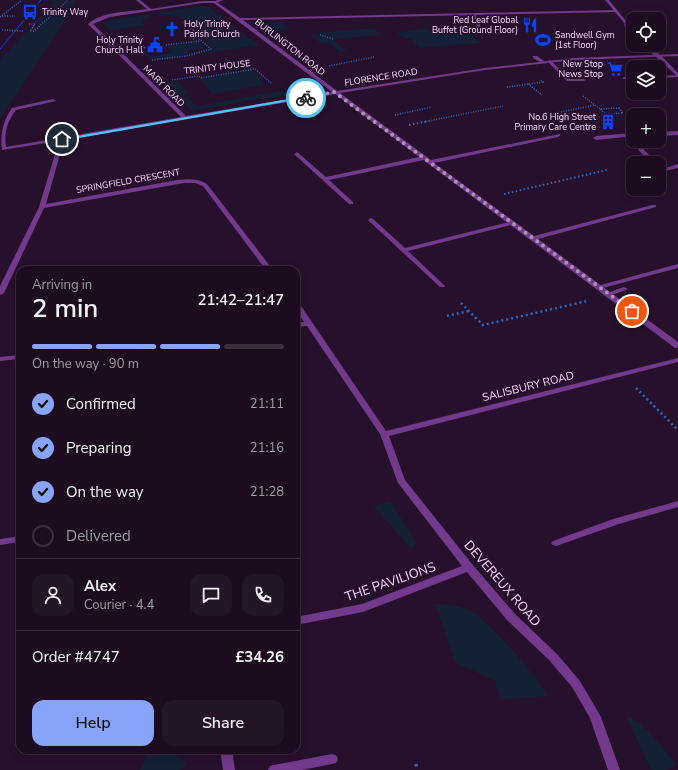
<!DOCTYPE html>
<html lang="en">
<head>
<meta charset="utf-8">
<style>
  :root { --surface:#1d0c20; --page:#251529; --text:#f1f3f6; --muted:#a09ba5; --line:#3b2c3e; --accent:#87a4fa }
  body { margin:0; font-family:"Nunito Sans",sans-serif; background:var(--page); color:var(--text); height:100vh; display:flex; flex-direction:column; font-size:15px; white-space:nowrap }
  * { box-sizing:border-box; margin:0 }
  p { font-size:13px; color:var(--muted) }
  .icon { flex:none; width:22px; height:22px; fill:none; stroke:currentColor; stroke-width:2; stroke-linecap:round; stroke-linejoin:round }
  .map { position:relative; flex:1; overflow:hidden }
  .details { position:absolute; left:16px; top:266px; width:284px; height:488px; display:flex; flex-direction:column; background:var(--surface); border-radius:12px; box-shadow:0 2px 10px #0003,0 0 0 1px var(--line) }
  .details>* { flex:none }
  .tools { position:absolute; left:626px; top:12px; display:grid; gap:8px }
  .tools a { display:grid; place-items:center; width:40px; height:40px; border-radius:8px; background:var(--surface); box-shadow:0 2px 10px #0003,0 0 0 1px var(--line); font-size:20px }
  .pin { position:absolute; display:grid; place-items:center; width:34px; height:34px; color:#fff; margin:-17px; border:2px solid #fff; border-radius:50%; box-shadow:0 1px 4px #0007 }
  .courier { position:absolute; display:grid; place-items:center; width:40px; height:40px; margin:-20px; border:3px solid #4fc3f7; border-radius:50%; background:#fff; color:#222; box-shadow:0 1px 5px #0007 }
  .summary em { font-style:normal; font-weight:600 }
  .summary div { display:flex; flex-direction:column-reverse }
  .summary { display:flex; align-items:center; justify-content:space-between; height:68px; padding:0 16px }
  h1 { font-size:26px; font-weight:600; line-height:30px }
  .bar { display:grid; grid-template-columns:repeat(4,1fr); gap:6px 4px; align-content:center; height:48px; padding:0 16px }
  .bar i { height:5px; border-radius:3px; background:var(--line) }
  .bar .active { background:var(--accent) }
  .bar p { grid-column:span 4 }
  .line { display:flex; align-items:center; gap:10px; padding:0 16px; border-top:1px solid var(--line) }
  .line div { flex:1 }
  .round { display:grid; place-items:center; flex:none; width:42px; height:42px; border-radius:12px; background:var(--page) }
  ol { padding:0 16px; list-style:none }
  li { display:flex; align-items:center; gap:12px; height:44px }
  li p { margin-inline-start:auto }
  li .icon { padding:4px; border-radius:50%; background:var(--accent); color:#111; stroke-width:4 }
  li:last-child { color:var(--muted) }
  li i { width:22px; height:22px; border:2px solid var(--line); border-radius:50% }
  .primary-button { display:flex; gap:8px; margin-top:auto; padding:8px 16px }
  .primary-button a { flex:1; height:46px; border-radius:12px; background:var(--accent); color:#111; font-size:16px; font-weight:600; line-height:46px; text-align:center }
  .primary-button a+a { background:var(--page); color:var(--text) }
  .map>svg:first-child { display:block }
  .green { fill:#132036 }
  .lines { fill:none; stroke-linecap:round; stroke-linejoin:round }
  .path-far3 { stroke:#2c69c2; stroke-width:1.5; stroke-dasharray:1 1.5; stroke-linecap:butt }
  .path-far2 { stroke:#2c69c2; stroke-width:2; stroke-dasharray:1.5 2.5; stroke-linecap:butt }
  .path-far1 { stroke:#2c69c2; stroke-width:2.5; stroke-dasharray:2 3; stroke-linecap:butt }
  .path { stroke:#2c69c2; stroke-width:3.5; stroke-dasharray:2.5 4; stroke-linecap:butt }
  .service { fill:#72398c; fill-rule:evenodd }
  .minor { fill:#72398c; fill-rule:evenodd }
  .tertiary { fill:#72398c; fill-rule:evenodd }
  .tram { stroke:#0644ff; stroke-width:1 }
  .route { fill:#4fc3f7 }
  .done { stroke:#ae93b5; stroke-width:4; stroke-dasharray:0 7.2 }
  .labels { text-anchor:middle; stroke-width:3; stroke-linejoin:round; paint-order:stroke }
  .far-poi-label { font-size:9px; fill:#f6daff; stroke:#27102b; text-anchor:end }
  .far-street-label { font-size:9px; fill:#f6daff; stroke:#27102b }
  .street-label { font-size:11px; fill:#f6daff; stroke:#27102b }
  .near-street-label { font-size:13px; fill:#f6daff; stroke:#27102b }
</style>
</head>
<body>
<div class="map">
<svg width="678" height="770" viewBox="0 0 678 770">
  <rect width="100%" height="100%" fill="#27102b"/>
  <path class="green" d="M51 0H65L40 23H33C40 16 50 9 54 2H50Z
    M70 0H76L71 12 0 119V60L26 32 35 31Z
    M201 6 208 7 231 24 201 33 178 16 159 15 157 13Z
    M149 14 152 16 142 21 145 25 110 31 103 23 107 21Z
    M262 22H282L291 29 275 31 283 38H277L257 24Z
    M233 26 259 45 186 57 213 49 201 37Z
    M373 28 382 35 334 39 317 33Z
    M424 28 429 31 465 28 468 33 482 43 419 48 410 38H404L396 33Z
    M315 34 332 40 348 51 340 52 328 43 322 44 310 35Z
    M199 42 206 48 187 51 190 53C180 56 159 63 149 57 146 56 144 53 142 51L145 50 152 57 173 52 167 46Z
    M247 71 256 72 263 78 259 79 266 85 213 94 199 79Z
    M301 78 315 89 192 111 179 98 191 96 193 97 189 98 196 106 304 87 297 80 292 79Z
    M177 81 189 93 177 96 164 83Z
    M390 501 417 543 411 549 378 511 373 507Z
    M435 604C448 604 460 606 471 611 479 615 484 622 490 627 512 648 531 671 548 696L500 700 495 681 456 663Z
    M626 716C646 723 662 748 676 764L666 770H651Z
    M149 750H178L174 754 187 763 181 770H140Z"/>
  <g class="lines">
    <path class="path-far3" d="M2 16H15
      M0 17 22 0
      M183 22 201 36
      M29 24H35L30 31H34L68 0
      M2 30 23 31
      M320 35 333 39
      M193 39 223 28
      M166 45 201 41
      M137 48 144 47 149 51
      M152 60 186 56 211 49 197 37
      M329 66 374 57
      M172 80 198 76 201 78 255 69 271 83
      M528 84 542 95
      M507 87 544 82 539 80
      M583 96 600 109
      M619 108 623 113 605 114 600 109Z
      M556 113 595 105
      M395 115 432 107
      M424 122 503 106"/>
    <path class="path-far2" d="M409 125 429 121
      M504 194 607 170"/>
    <path class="path-far1" d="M461 303 483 325 587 301
      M447 316 469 311
      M636 388 678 430"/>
    <path class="path" d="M416 764 417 770"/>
    <path class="service" d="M218 0H224L215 3 213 2Z
      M472 13 475 14 484 34 480 33Z
      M533 56H537L544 61 540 62 533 58Z
      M550 60 570 79H584L586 80 584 81H567L548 62V61Z
      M678 75V77L659 78V76Z
      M623 77H633V79H623Z
      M678 131V135L659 136V132Z
      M633 133V137H632L633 141H636L649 155V157H645L626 137 596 140 593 138 596 136Z
      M297 152 326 177 424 156 427 158 424 160 329 180 353 202V204H349L295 155 294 154Z
      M678 164V168L665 171 662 169Z
      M371 218 373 219 405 248 513 221 516 223 515 224 408 251 444 285 445 286 444 287H440L369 221 368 220Z
      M678 264V268L599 289 596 287 597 286Z
      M624 287 628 289 626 290 609 296 605 294 607 293Z
      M678 501V507L619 524 556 546 553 545 551 543 553 541 613 519Z
      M332 754 336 755 338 759 336 763 332 764 302 770H268L270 766 274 765Z"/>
    <path class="minor" d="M136 0H140L151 9 202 1H215L240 18 617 10 616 12 243 20 337 91 485 68 574 58 678 54V56L574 60 485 70 340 93 431 160 560 134 561 135 558 137 434 163 534 236 652 205H656V207L538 239 678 342V348H675L335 94 64 140 46 204 177 180C188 179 198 178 207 184L273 270H266L203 186 195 183H184L44 208 4 293 0 295V286L39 207 59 141 2 150C0 134 3 121 12 108L53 99 56 101 16 110C7 122 4 132 6 147L181 117 88 24C103 11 128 12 147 9ZM202 3H214L332 92 186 116 93 24 110 17Z
      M296 303H299L386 431 678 358V362L389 436 405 480 472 564 515 614 557 654 580 681 601 717 620 770H608L590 718 572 687 549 660 507 620 467 572 363 612 296 625V617L362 604 462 566 398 483 380 434 307 326 296 327V323L304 322 296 310Z
      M20 355V359L0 361V357Z
      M20 536V542L0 545V539Z
      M220 750H232L235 770H223Z"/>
    <path class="tertiary" d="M605 0H609L626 21 633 26V29L629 27 633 34V39L631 38 624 25 625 24Z
      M641 45C654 45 669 64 678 73V77L655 56Z"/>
    <path class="tram" d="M0 49 41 0"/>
  </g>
  <path class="route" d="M306 96 307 98 62 141 60 139Z"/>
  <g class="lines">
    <path class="done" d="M306 98 334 92 632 311"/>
  </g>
  <defs>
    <symbol id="bus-bare" viewBox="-9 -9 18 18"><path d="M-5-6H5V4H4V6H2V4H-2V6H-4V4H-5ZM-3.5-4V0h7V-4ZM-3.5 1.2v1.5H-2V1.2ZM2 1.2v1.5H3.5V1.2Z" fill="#0644ff" stroke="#27102b" stroke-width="2.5" paint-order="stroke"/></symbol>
    <symbol id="restaurant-bare" viewBox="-9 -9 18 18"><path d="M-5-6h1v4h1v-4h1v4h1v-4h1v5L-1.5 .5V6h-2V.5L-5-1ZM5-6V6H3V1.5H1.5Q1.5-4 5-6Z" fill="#0644ff" stroke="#27102b" stroke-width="2.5" paint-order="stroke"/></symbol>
    <symbol id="church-bare" viewBox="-9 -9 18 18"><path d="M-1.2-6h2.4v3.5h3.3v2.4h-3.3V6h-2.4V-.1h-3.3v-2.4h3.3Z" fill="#0644ff" stroke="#27102b" stroke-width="2.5" paint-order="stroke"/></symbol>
    <symbol id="stadium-bare" viewBox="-9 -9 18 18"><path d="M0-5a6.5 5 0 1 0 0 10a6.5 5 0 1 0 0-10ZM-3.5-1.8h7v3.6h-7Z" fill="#0644ff" stroke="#27102b" stroke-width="2.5" paint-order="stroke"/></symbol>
    <symbol id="civic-bare" viewBox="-9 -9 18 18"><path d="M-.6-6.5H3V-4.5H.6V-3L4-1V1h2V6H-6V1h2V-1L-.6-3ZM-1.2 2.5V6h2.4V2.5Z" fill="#0644ff" stroke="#27102b" stroke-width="2.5" paint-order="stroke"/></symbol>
    <symbol id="supermarket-bare" viewBox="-9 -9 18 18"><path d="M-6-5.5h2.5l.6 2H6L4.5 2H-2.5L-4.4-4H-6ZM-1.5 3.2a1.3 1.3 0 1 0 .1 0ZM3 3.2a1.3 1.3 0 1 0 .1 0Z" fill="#0644ff" stroke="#27102b" stroke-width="2.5" paint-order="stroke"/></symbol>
    <symbol id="building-bare" viewBox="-9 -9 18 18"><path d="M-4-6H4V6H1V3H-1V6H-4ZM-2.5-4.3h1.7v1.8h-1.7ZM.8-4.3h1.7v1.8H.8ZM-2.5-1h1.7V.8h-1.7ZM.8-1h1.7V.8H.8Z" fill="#0644ff" stroke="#27102b" stroke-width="2.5" paint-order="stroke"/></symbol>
  </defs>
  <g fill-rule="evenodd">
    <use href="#bus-bare" x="19" y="1" width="22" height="22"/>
    <use href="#restaurant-bare" x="519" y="14" width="22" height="22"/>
    <use href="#church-bare" x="161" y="18" width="22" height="22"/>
    <use href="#stadium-bare" x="532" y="29" width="22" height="22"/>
    <use href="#civic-bare" x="144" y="34" width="22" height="22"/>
    <use href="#supermarket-bare" x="604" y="58" width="22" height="22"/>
    <use href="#building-bare" x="597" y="111" width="22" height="22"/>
  </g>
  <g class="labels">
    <g class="far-poi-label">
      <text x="42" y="15" text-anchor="start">Trinity Way</text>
      <text x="518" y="23">Red Leaf Global<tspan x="518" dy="10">Buffet (Ground Floor)</tspan></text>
      <text x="184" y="27" text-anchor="start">Holy Trinity<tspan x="184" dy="10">Parish Church</tspan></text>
      <text x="555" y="38" text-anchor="start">Sandwell Gym<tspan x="555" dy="10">(1st Floor)</tspan></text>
      <text x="143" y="43">Holy Trinity<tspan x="143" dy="10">Church Hall</tspan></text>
      <text x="603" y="67">New Stop<tspan x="603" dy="10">News Stop</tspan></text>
      <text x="596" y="120">No.6 High Street<tspan x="596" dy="10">Primary Care Centre</tspan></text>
    </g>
    <g class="far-street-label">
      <text transform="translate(290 47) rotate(38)" y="3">BURLINGTON ROAD</text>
      <text transform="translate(217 67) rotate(-7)" y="3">TRINITY HOUSE</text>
      <text transform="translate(381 77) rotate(-9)" y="3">FLORENCE ROAD</text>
      <text transform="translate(164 86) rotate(45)" y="3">MARY ROAD</text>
      <text transform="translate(128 181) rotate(-10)" y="3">SPRINGFIELD CRESCENT</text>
    </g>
    <g class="street-label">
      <text transform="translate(528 386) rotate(-14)" y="4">SALISBURY ROAD</text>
    </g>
    <g class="near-street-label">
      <text transform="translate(390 581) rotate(-19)" y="5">THE PAVILIONS</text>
      <text transform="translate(503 583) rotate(49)" y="5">DEVEREUX ROAD</text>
    </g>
  </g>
</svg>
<div class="tools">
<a><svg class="icon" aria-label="locate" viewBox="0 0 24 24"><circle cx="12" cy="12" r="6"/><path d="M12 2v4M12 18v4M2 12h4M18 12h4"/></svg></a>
<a><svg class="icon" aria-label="layers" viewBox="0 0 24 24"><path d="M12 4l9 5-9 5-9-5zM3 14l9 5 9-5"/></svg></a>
<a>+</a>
<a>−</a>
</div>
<div class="pin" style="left:632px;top:311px;background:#ea580c"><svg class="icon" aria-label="bag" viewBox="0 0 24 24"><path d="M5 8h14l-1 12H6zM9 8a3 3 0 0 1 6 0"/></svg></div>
<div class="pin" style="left:62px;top:139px;background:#1f2937"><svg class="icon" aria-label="home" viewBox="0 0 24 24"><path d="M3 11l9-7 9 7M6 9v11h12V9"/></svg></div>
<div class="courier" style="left:306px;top:98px"><svg class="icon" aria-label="bike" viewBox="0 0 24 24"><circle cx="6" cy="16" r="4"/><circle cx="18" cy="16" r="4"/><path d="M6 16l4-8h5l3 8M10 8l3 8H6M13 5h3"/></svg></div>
<section class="details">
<div class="summary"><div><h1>2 min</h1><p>Arriving in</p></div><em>21:42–21:47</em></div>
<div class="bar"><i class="active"></i><i class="active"></i><i class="active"></i><i></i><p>On the way · 90 m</p></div>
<ol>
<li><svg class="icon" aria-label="check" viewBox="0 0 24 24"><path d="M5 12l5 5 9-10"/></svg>Confirmed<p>21:11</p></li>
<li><svg class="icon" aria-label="check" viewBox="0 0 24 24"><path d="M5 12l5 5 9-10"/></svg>Preparing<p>21:16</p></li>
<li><svg class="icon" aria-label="check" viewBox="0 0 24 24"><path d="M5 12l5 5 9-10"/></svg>On the way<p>21:28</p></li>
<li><i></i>Delivered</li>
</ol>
<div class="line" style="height:72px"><a class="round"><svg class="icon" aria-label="person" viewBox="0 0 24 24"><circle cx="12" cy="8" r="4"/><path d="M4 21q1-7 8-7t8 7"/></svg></a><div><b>Alex</b><p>Courier · 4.4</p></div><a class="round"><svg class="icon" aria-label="chat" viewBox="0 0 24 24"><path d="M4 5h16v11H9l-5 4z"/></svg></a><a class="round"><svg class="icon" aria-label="phone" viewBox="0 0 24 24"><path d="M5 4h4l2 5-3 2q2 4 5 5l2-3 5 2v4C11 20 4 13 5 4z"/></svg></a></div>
<div class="line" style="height:52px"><div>Order #4747</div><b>£34.26</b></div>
<div class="primary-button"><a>Help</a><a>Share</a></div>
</section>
</div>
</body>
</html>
